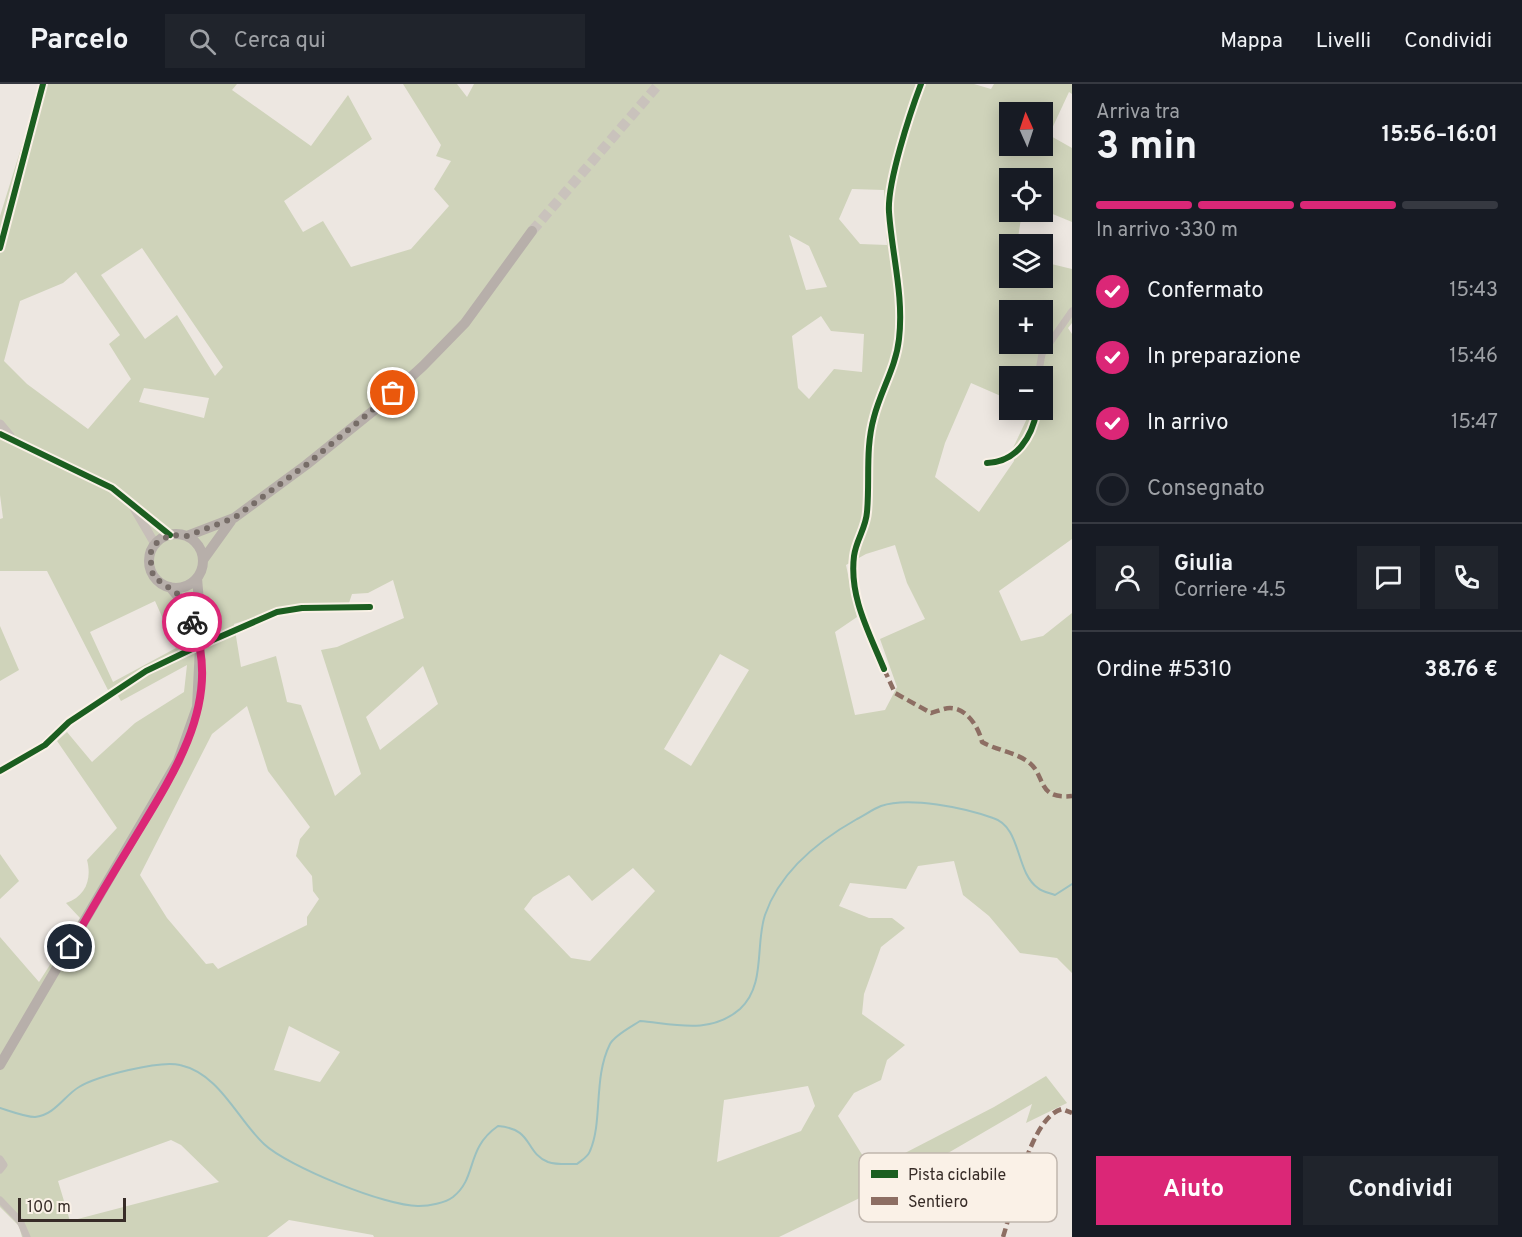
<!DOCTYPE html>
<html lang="it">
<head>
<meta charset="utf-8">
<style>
  :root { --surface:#171b24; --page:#20242c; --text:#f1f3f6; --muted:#9ea1a6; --line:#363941; --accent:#db2777 }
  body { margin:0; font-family:Overpass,sans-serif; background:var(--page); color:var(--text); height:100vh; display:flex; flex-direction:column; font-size:22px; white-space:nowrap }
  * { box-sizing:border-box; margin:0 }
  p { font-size:20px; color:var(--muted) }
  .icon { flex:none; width:33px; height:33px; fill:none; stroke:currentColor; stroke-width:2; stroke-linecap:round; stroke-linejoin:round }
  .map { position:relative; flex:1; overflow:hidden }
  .drawer { display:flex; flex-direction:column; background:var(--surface); width:450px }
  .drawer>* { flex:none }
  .needle { width:39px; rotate:357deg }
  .buttons { position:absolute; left:999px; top:18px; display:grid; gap:12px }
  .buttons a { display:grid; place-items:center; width:54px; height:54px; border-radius:0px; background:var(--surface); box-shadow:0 3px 15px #0003; font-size:30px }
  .scale { position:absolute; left:18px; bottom:15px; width:108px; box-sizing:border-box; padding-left:6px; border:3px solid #372c27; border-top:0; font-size:16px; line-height:21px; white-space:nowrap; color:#372c27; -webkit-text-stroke:4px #faf1e7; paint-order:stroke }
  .pin { position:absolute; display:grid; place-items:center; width:51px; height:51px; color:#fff; margin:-26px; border:3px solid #fff; border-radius:50%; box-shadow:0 2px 6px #0007 }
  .courier { position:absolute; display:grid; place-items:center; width:60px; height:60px; margin:-30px; border:4px solid #db2777; border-radius:50%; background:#fff; color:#222; box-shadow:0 2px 8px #0007 }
  .head em { font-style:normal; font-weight:700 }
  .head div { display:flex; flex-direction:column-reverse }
  .head { display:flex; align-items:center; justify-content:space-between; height:102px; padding:0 24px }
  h1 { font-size:39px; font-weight:700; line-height:45px }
  .bar { display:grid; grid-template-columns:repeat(4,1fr); gap:9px 6px; align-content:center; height:72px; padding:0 24px }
  .bar i { height:8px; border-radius:4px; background:var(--line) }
  .bar .current { background:var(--accent) }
  .bar p { grid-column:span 4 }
  .line { display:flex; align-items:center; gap:15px; padding:0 24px; border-top:2px solid var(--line) }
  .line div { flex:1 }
  .round { display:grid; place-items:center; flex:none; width:63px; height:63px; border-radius:0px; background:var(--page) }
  ol { padding:0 24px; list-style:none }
  li { display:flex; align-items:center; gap:18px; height:66px }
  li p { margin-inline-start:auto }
  li .icon { padding:6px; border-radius:50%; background:var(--accent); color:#fff; stroke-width:4 }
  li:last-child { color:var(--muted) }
  li i { width:33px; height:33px; border:3px solid var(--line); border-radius:50% }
  .button { display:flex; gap:12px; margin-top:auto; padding:12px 24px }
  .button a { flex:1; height:69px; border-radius:0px; background:var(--accent); color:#fff; font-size:24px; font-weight:700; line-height:69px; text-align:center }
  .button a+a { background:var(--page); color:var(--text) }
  header { display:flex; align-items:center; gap:36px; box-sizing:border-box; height:84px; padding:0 30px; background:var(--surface); border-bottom:2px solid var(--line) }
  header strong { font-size:28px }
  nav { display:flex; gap:33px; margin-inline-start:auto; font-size:21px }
  .search { width:420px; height:54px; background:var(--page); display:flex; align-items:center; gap:15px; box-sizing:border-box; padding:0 21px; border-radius:0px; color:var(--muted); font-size:22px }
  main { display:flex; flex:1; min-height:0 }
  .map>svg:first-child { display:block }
  .green { fill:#cfd3ba; fill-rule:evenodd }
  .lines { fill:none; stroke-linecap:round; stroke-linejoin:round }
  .stream { stroke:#9bc0bf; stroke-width:2 }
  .secondary-tunnel { stroke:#c9c2bc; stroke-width:10; stroke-dasharray:10 5; stroke-linecap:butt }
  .minor { stroke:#c7bfb9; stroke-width:7 }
  .tertiary { stroke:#c7bfb9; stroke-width:9 }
  .secondary { stroke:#b7afaa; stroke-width:10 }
  .secondary-bridge { stroke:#b7afaa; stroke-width:10 }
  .quiet { stroke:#8d6e63; stroke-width:4.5; stroke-dasharray:9 4.5; stroke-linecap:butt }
  .cycleway-casing { stroke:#faf1e7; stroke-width:10 }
  .cycleway { stroke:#1b5e20; stroke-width:6 }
  .done { stroke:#776d68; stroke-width:6; stroke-dasharray:0 10.8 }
  .route { stroke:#db2777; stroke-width:8 }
  .key { fill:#faf1e7; stroke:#c0b6ad; stroke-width:1.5 }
  .key-label { font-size:16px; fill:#372c27 }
</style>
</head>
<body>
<header>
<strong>Parcelo</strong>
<div class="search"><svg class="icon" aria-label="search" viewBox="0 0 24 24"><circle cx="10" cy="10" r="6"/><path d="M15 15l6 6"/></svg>Cerca qui</div>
<nav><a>Mappa</a><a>Livelli</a><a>Condividi</a></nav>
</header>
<main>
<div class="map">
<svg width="1072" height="1153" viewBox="0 0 1072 1153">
  <rect width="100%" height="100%" fill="#ede7e1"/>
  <path class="green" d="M41 0H237L232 6 311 62 348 11 372 55 284 117 303 148 323 137 351 183 411 165 449 122 434 105 451 77 436 72 441 61 403 0H457L467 13 474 0H974L991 5 994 0H1072V10L1069 8 1049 51 1072 64V138L1043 126 1042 94H1010V128H1022L1017 160H1010V194H1042L1043 178 1072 185V239L1068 244 1072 250V455L999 507 1021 557 1043 552 1072 529V889L1057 874 1020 869 989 832 963 811 954 777 918 782 906 805 850 799 839 822 869 834H892L905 844 881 863 864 910 862 930 905 961 887 976 881 996 854 1009 838 1032 866 1077 905 1069 994 1023 1046 992 1067 1019 1026 1039 1032 1020 924 1083 779 1153H374L373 1151 289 1136 267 1153H22L19 1142 0 1123V853L39 898 80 834 66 819C86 812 92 795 87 776L117 744 57 657 67 648 92 678 135 639 184 608 187 581 121 617 114 605 109 608 47 487H0V435L3 434 0 411V132ZM1010 28H1042V62H1010ZM852 105 884 106 887 161 860 160 839 135ZM789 151 809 162 827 203 806 206ZM142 164 223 283 215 292 177 231 145 255 101 191ZM76 188 120 251 109 260 131 295 88 345 27 300 4 277 20 217 63 199ZM1010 226H1042V260H1010ZM821 232 831 247 864 250 862 288 834 285 809 315 798 304 792 252ZM1010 292H1042V326H1031L1013 364 1014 377 979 428 935 393 945 359 971 299 1010 316ZM144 304 209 314 204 334 139 318ZM895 461 907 499 925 535 880 555 897 603 885 626 855 631 835 548 857 533 846 481 866 470ZM393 496 404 534 337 563 321 566 361 690 335 712 301 621 287 618 276 572 241 583 234 540 270 528 307 522 346 528 352 510 368 509ZM155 517 176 564 113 598 90 548ZM720 570 749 586 691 682 664 665ZM423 582 438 620 380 666 366 633ZM247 622 268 687 310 743 300 755 296 772 312 792 313 807 319 815 307 833V841L218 885 213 879 206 880 167 834 140 791 212 650ZM633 784 655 807 590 877 571 874 524 825 533 813 569 791 592 817ZM289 942 340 968 320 998 274 986ZM808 1002 815 1022 801 1047 717 1078 724 1016ZM171 1056 181 1061 219 1098 70 1137 58 1097Z
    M0 542 19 586 0 597Z
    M0 770 19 797 0 815Z"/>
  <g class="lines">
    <path class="stream" d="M0 1024C10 1027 25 1033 35 1033 55 1031 65 1011 79 1003 97 992 160 976 180 981 220 990 237 1035 264 1060 287 1082 387 1123 419 1122 429 1122 445 1119 453 1113 478 1093 465 1065 498 1042 534 1045 524 1068 548 1078 557 1081 567 1080 577 1080 582 1076 588 1073 590 1067 603 1037 593 994 610 960 615 951 631 943 640 937 674 940 710 951 740 925 766 901 755 861 765 831 780 787 818 757 857 735 865 731 873 725 881 722 909 712 965 724 993 734 1022 743 1015 788 1038 804 1042 808 1050 809 1055 811L1072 800"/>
    <path class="secondary-tunnel" d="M532 147 659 0"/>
    <path class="minor" d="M1038 292 1042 270 1072 227
      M987 379C1017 378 1032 353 1037 326
      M884 585C869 548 849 513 854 472 856 456 866 444 867 428 870 396 865 365 874 333 881 306 896 283 899 255 904 212 892 171 889 128 887 99 910 29 921 0
      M0 687 45 661 69 638 146 587 192 565 277 528 302 524 370 523
      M0 1075 4 1081 0 1086
      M0 1116 20 1137 27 1153"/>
    <path class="tertiary" d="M0 164 43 0
      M0 340 10 352
      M0 350 112 404 170 451
      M134 424 155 460"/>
    <path class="secondary" d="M149 477a27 27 0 1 1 54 0a27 27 0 1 1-54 0Z
      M187 452 234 434 306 381 378 323 423 282 465 239 532 147
      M203 476 231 437
      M197 494 202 554
      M170 503 185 521 197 555
      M0 981 178 677 197 623 200 563"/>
    <path class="secondary-bridge" d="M200 563 202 554"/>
    <path class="quiet" d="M884 585 895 609 931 629C936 628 944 624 950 624 967 624 979 644 982 658 996 666 1014 668 1027 677 1047 690 1035 716 1072 712
      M1003 1153C1013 1123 1029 1034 1062 1025L1072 1029"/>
    <defs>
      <path id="cycleway" d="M0 164 43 0
        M0 350 112 404 170 451
        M987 379C1017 378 1032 353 1037 326
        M884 585C869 548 849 513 854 472 856 456 866 444 867 428 870 396 865 365 874 333 881 306 896 283 899 255 904 212 892 171 889 128 887 99 910 29 921 0
        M0 687 45 661 69 638 146 587 192 565 277 528 302 524 370 523"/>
    </defs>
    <use href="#cycleway" class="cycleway-casing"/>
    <use href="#cycleway" class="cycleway"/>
  </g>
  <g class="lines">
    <path class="done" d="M192 538 179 511 155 494 151 486V468L155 460 170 451 187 452 234 434 306 381 393 309"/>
    <path class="route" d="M70 863C90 828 110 794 131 760 165 703 213 635 200 565 199 556 194 547 192 538"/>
  </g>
  <rect x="859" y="1069" width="198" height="69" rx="9" class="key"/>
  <rect x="871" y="1086" width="27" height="8" fill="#1b5e20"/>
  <rect x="871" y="1113" width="27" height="8" fill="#8d6e63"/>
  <g class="key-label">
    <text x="908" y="1096">Pista ciclabile</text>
    <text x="908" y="1123">Sentiero</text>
  </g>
</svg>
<div class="buttons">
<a><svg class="needle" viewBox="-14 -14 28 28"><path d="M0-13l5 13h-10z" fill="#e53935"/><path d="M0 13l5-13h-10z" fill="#9ea1a6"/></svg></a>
<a><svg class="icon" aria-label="locate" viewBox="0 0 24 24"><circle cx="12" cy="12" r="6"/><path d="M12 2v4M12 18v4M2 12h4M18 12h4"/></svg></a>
<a><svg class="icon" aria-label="layers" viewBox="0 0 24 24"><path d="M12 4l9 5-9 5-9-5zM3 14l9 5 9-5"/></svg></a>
<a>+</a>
<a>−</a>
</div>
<div class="scale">100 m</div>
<div class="pin" style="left:393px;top:309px;background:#ea580c"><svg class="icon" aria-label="bag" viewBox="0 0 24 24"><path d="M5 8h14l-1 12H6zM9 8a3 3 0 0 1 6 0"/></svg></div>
<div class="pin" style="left:70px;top:863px;background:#1f2937"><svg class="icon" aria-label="home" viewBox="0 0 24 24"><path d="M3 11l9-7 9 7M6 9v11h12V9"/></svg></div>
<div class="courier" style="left:192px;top:538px"><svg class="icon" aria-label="bike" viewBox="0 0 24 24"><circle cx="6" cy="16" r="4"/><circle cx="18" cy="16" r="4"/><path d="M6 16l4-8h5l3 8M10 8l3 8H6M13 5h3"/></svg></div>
</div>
<section class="drawer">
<div class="head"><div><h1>3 min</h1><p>Arriva tra</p></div><em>15:56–16:01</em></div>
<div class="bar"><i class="current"></i><i class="current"></i><i class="current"></i><i></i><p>In arrivo · 330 m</p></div>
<ol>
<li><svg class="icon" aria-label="check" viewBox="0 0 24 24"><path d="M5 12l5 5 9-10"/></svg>Confermato<p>15:43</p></li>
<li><svg class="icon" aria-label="check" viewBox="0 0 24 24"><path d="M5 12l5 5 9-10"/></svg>In preparazione<p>15:46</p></li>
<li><svg class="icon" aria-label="check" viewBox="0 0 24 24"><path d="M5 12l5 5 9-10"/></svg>In arrivo<p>15:47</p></li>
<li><i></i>Consegnato</li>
</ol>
<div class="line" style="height:108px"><a class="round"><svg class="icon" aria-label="person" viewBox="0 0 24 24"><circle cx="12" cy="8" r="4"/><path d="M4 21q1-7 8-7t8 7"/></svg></a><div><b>Giulia</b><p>Corriere · 4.5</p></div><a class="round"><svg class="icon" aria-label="chat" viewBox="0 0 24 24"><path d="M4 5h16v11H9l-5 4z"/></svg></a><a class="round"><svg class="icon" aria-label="phone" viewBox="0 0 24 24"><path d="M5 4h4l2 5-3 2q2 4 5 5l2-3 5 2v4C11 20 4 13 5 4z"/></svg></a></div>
<div class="line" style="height:78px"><div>Ordine #5310</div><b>38.76 €</b></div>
<div class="button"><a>Aiuto</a><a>Condividi</a></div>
</section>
</main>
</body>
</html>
